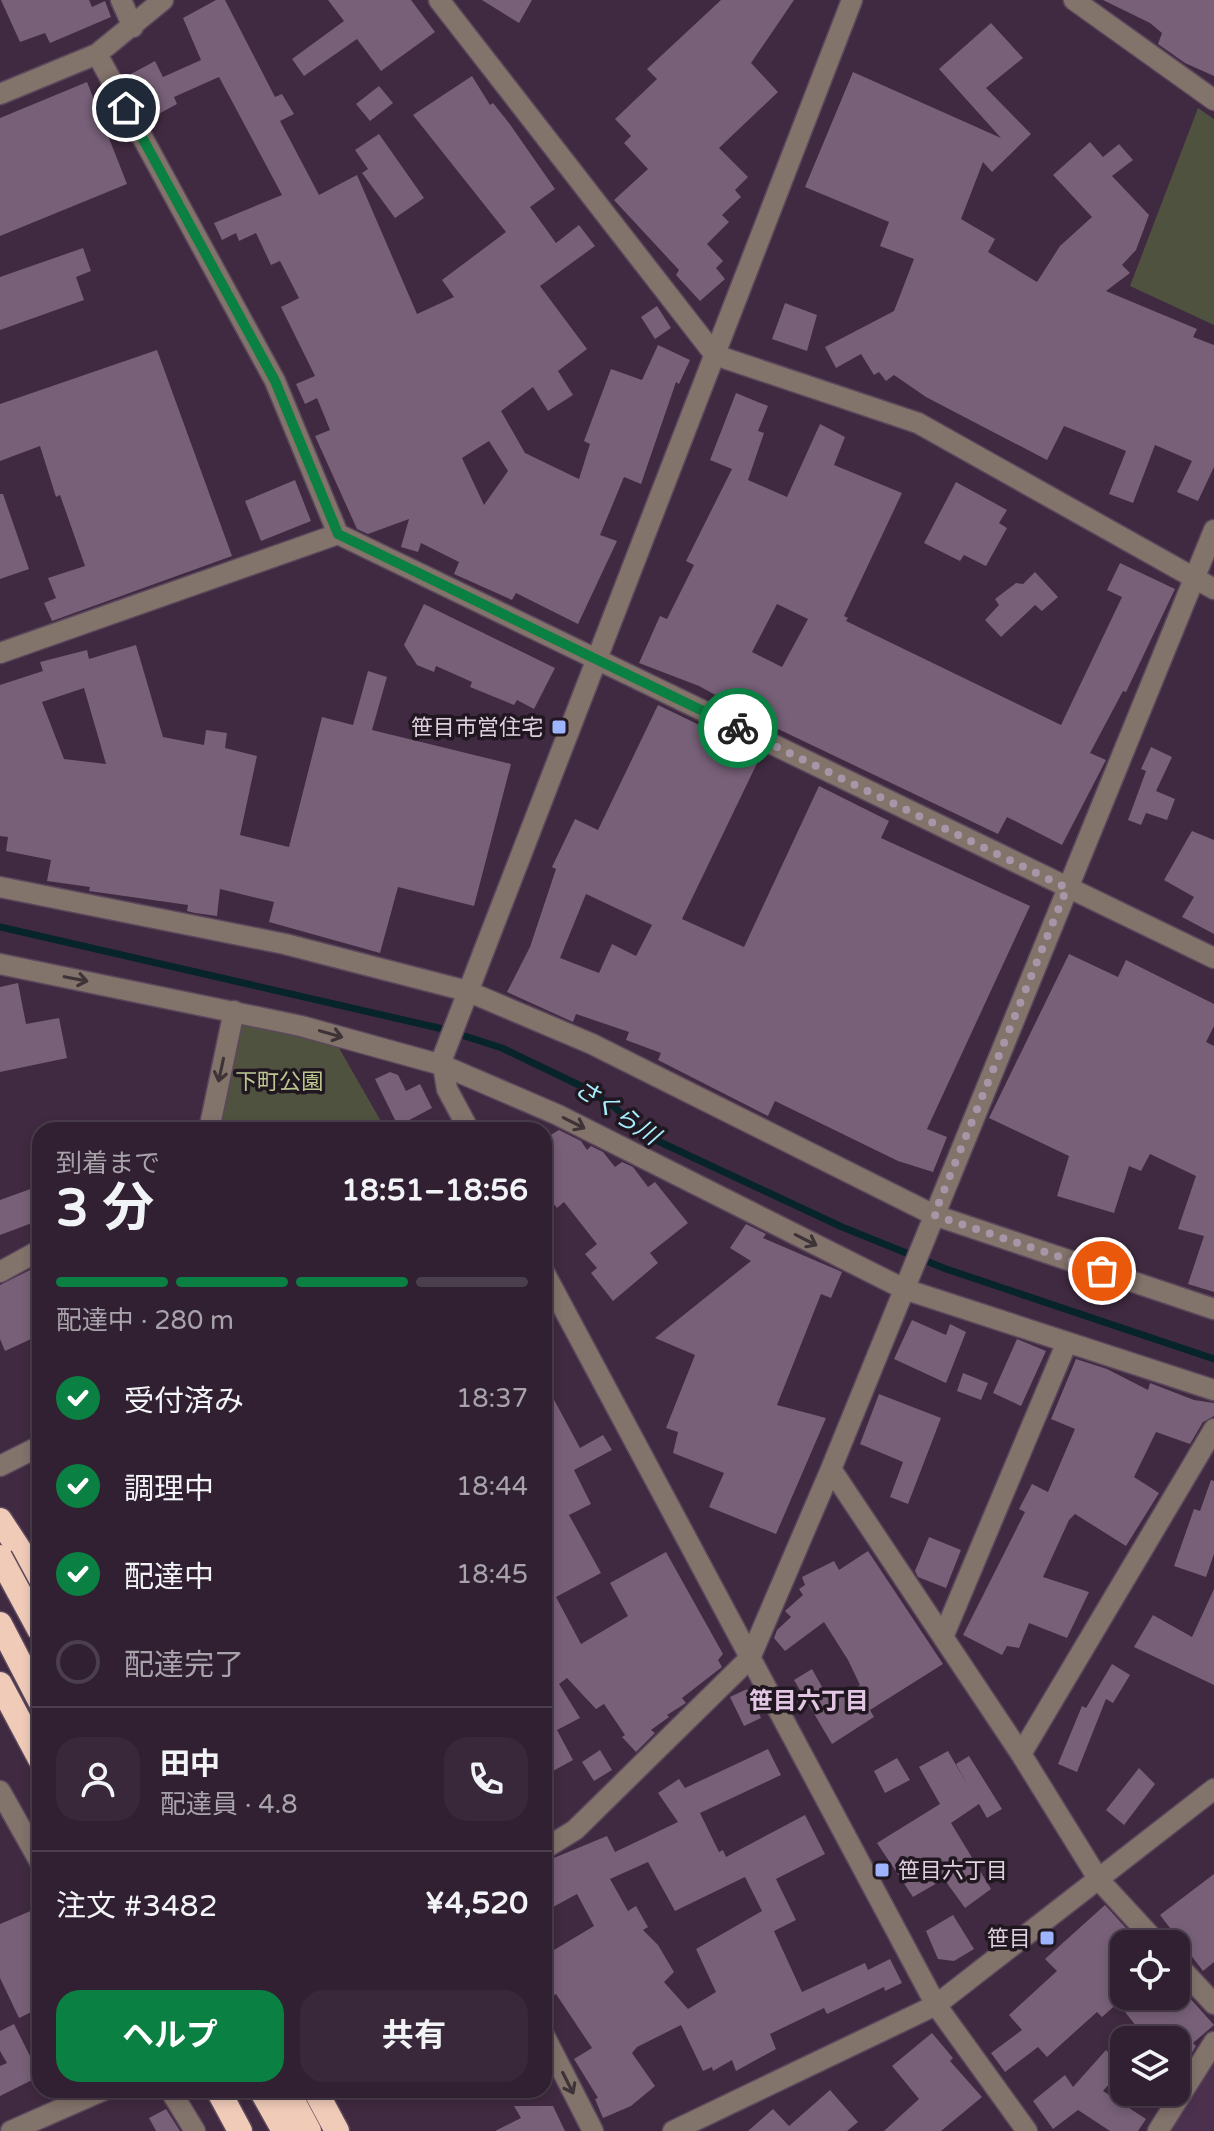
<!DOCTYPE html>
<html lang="ja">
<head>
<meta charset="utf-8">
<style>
  :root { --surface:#302031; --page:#382839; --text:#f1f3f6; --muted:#a8a3ab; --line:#4b3e4d; --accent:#0b8043 }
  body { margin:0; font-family:"Varela Round","Noto Sans JP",sans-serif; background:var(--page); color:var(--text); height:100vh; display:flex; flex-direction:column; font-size:30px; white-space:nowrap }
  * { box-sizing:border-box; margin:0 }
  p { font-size:26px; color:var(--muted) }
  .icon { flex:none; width:44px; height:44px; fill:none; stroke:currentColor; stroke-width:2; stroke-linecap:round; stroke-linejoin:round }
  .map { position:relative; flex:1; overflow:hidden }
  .details { position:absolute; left:32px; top:1122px; width:520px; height:976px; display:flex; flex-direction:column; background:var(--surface); border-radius:24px; box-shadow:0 4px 12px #0003,0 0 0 2px var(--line) }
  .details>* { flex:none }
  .fabs { position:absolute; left:1110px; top:1930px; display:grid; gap:16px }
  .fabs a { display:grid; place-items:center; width:80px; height:80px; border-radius:16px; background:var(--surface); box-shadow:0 4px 12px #0003,0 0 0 2px var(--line); font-size:40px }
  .pin { position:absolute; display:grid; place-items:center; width:68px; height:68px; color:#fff; margin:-34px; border:4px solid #fff; border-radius:50%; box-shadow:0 2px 8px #0007 }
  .courier { position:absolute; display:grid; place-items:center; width:80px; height:80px; margin:-40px; border:6px solid #0b8043; border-radius:50%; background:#fff; color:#222; box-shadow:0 2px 10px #0007 }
  .headline em { font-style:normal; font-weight:700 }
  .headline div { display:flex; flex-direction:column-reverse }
  .headline { display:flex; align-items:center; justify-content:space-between; height:136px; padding:0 24px }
  h1 { font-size:52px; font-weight:700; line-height:60px }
  .bar { display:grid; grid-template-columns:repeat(4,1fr); gap:12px 8px; align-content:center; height:96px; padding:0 24px }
  .bar i { height:10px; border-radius:6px; background:var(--line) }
  .bar .on { background:var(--accent) }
  .bar p { grid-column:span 4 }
  .line { display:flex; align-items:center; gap:20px; padding:0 24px; border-top:2px solid var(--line) }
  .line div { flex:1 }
  .round { display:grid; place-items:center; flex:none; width:84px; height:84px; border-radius:24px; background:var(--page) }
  ol { padding:0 24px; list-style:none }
  li { display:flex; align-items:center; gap:24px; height:88px }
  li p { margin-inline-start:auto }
  li .icon { padding:8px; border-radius:50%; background:var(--accent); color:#fff; stroke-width:4 }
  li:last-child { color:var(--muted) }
  li i { width:44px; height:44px; border:4px solid var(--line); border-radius:50% }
  .button { display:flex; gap:16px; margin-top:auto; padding:16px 24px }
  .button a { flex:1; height:92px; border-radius:24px; background:var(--accent); color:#fff; font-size:32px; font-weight:700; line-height:92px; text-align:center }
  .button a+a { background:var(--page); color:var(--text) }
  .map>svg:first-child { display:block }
  .built { fill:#4c314e }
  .green { fill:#4e523f }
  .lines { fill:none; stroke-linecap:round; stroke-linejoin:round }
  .stream { stroke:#06242a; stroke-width:7 }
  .building { fill:#776078; fill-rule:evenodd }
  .minor-casing { stroke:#5c485d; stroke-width:23 }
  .highway-casing { stroke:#5c485d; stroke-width:27 }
  .minor { stroke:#82736b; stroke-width:20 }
  .highway { stroke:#f0cbb8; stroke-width:24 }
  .highway-bridge-casing { stroke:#5c485d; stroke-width:27; stroke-linecap:butt }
  .highway-bridge { stroke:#f0cbb8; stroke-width:24 }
  .oneway { stroke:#3e3337 }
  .done { stroke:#a796a7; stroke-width:8; stroke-dasharray:0 14.4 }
  .route { stroke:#0b8043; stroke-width:10 }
  .poi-dot { fill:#9eb4fd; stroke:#211721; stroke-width:3 }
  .labels { text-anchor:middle; stroke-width:7; stroke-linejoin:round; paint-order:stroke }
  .poi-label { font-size:22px; fill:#ded0de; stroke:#211721; text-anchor:end }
  .park-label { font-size:22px; fill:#bcc790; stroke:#211721 }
  .water-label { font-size:24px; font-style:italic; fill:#a6effe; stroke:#211721 }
  .neighbourhood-label { font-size:24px; font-weight:bold; fill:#e2c6e3; stroke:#211721 }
</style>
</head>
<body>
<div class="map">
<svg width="1214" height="2131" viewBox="0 0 1214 2131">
  <rect width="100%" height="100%" fill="#402a41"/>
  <path class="built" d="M1214 2058V2131H1168Z"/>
  <path class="green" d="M1198 108 1214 119V325L1130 286Z
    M242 1018 335 1041 386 1130H216Z"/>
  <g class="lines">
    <path class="stream" d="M0 927 443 1029 502 1048 583 1087 613 1106 645 1135 842 1227 946 1269 1214 1359"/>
  </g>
  <path class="building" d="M1 0H89L92 7 105 1 111 17 50 43 45 33 20 42Z
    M216 0H225L275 97 282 94 294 114 280 121 319 195 357 175 417 314 454 297 442 280 506 232 413 115 472 76 490 105 493 103 509 123 555 189 530 207 556 243 579 225 595 246 540 286 587 349 558 371 573 395 548 411 533 387 501 411 525 453 579 479 590 444 584 441 611 369 642 380 658 345 690 360 679 384 676 382 641 484 624 477 600 535 617 541 578 624 516 593 512 600 454 574 459 562 421 543 418 552 401 547 409 519 368 534 357 529 315 436 330 430 317 398 305 404 296 384 315 376 281 307 299 298 280 261 271 265 256 233 239 241 236 233 222 240 214 223 282 195 219 77 174 97 177 104 153 117 131 74 155 61 163 77 201 60 183 18ZM489 441 508 471 484 505 462 458Z
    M328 0H411L435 32 381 71 357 39 304 76 292 59 344 21Z
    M482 0H532L519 23Z
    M721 0H794L751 63 778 92 719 148 748 177 735 190 741 197 722 215 729 222 707 244 723 261 716 268 725 279 700 301 676 275 679 270 614 200 648 169 624 143 631 136 615 119 657 79 647 69Z
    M1103 0H1214V76L1185 63 1158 44 1162 33 1150 23Z
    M991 23 1023 58 986 88 1031 134 992 172 983 162 961 219 995 239 988 252 1037 282 1060 246 1092 217 1053 175 1090 142 1103 157 1119 144 1133 160 1112 176 1149 215 1136 250 1122 265 1130 273 1106 291 1197 329 1193 337 1214 345V467L1198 501 1177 492 1192 461 1155 445 1133 503 1109 494 1126 451 1064 426 1047 460 926 397 894 375 886 381 879 372 874 375 861 354 836 368 825 347 894 311 914 259 880 246 889 222 805 187 853 72 1001 138 939 69Z
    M87 82 127 184 0 236V118Z
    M379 86 393 103 370 121 356 104Z
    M379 134 424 198 395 218 362 173 368 169 355 150Z
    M83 248 91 271 76 277 84 300 0 330V277Z
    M785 303 817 315 807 351 772 339Z
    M657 306 671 328 655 339 641 317Z
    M157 350 232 556 52 621 44 603 56 598 48 578 85 566 60 495 56 497 40 446 0 461V404Z
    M736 393 768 406 758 431 764 433 748 480 787 497 820 424 845 437 834 465 902 493 844 616 848 618 846 621 1061 725 1122 597 1107 590 1120 563 1175 589 1126 692 1123 691 1090 753 1106 760 1062 845 1007 817 998 834 776 728 699 686 639 663 660 616 667 619 694 565 686 561 732 469 710 460ZM777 604 808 619 782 667 752 652Z
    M295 480 311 521 261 541 245 501Z
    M956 482 1007 510 999 523 1007 528 986 566 964 555 960 561 924 543Z
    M0 494H3L29 569 0 579Z
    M1035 572 1058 597 1042 611 1035 605 1001 637 985 620 999 605 995 599 1016 583 1023 584Z
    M424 604 555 668 534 709 517 700 514 705 470 687 472 682 436 666 434 672 417 665 404 645Z
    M136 645 163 737 204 745 206 730 227 733 225 748 257 756 240 835 289 847 322 717 353 725 368 671 387 677 372 730 511 764 474 906 398 887 380 953 269 922 274 902 220 889 217 916 195 913 187 911 188 905 89 891 90 887 47 881 51 860 6 851 8 837 0 836V685L43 671 40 662 87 650 89 659ZM84 688 106 764 64 759 42 702Z
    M658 705 761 755 682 919 744 947 819 786 889 821 881 838 1030 906 927 1129 947 1137 933 1172 898 1161 775 1101 768 1116 658 1060 661 1053 626 1040 629 1032 576 1014 573 1022 507 992 530 947 556 869 552 867 575 819 598 830ZM586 894 652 925 636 956 612 944 599 973 560 958Z
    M1151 747 1172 757 1156 791 1175 799 1167 820 1146 813 1141 825 1128 820 1146 771 1141 769Z
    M1192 831 1214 840V934L1182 917 1194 897 1164 880Z
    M1069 954 1118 977 1126 960 1214 1004V1026L1206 1042 1214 1046V1292L1188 1284 1204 1236 1178 1229 1196 1176 1150 1154 1141 1171 1129 1166 1114 1213 1057 1196 1069 1156 989 1118Z
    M18 983 26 1024 59 1018 67 1058 0 1072V987Z
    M390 1072 398 1075 406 1091 420 1084 432 1108 398 1126 375 1079Z
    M559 1130 581 1141 587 1150 591 1146 603 1152 615 1167 622 1162 633 1167 648 1187 655 1182 688 1223 650 1253 658 1263 613 1301 591 1273 597 1268 585 1254 597 1244 564 1202 557 1208 544 1192V1139Z
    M36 1187 40 1220 0 1235V1200Z
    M746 1224 766 1234 763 1238 842 1272 831 1298 821 1294 777 1405 826 1418 776 1534 709 1507 724 1473 673 1453 678 1432 666 1428 695 1355 655 1338 751 1261 730 1248Z
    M40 1265V1335L5 1351 0 1339V1285Z
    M912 1320 946 1335 950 1324 966 1332 946 1383 894 1359Z
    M1017 1339 1046 1351 1021 1406 993 1393Z
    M1076 1359 1107 1369 1148 1390 1150 1383 1194 1400 1214 1403V1416L1203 1422 1190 1444 1156 1432 1134 1477 1159 1493 1126 1546 1075 1514 1069 1520 1043 1577 1089 1592 1067 1638 1029 1623 1019 1648 1007 1646 1002 1655 963 1635 1025 1512 1019 1509 1032 1484 1048 1492 1075 1429 1051 1419Z
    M963 1373 988 1383 981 1400 957 1391Z
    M544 1381 580 1448 603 1435 612 1450 574 1470 591 1504 569 1515 601 1573 556 1597 581 1644 628 1616 610 1583 666 1552 723 1654 718 1660 722 1667 682 1698 686 1703 667 1715 669 1717 651 1730 655 1733 636 1752 622 1737 625 1735 604 1704 596 1709 567 1678 559 1684 580 1718 557 1730 573 1760 544 1776Z
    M879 1394 941 1418 908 1504 890 1497 903 1462 860 1444Z
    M1211 1480 1214 1481V1554L1206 1577 1174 1566 1194 1509 1200 1511Z
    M929 1537 961 1550 946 1588 918 1577 915 1571Z
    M868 1551 943 1664 870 1710 874 1717 832 1744 794 1680 812 1669 831 1703 860 1685 848 1660 824 1622 785 1651 774 1638 777 1630 791 1617 785 1611 803 1595 799 1589 805 1585 802 1577 834 1561 839 1570Z
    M1214 1589V1685L1134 1647 1153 1615 1192 1637Z
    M1112 1664 1130 1675 1113 1703 1106 1699 1077 1772 1058 1764 1082 1706 1086 1708Z
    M747 1689 761 1718 744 1726 730 1697Z
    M768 1749 781 1775 700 1813 719 1852 723 1850 726 1857 805 1815 825 1854 776 1879 796 1920 774 1931 802 1992 865 1963 868 1970 890 1959 902 1983 885 1991 884 1987 827 2014 824 2008 770 2034 776 2049 736 2071 732 2060 713 2071 712 2067 703 2071 681 2025 637 2047 632 2053 655 2086 631 2106 603 2118 595 2099 598 2098 574 2059 592 2048 556 1994 550 1997 544 1986V1956L594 1926 577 1894 544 1912V1862L607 1836 615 1852 678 1822 658 1793 679 1779 685 1788ZM648 1862 675 1911 745 1877 762 1911 696 1949 716 1992 688 2009 664 1982 674 1972 658 1945 643 1930 648 1927 636 1906 628 1911 610 1879Z
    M600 1750 612 1770 594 1781 582 1762Z
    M948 1751 968 1786 956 1764 969 1756 1002 1809 987 1818 979 1804 951 1823 991 1889 965 1908 944 1879 913 1897 877 1843 940 1804 919 1767Z
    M897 1758 910 1780 885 1793 874 1771Z
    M1139 1768 1155 1784 1124 1825 1106 1810Z
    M1214 1874V1962L1203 1971 1160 1915Z
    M1105 1905 1136 1939 1124 1944V1996H1176L1180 1987 1214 2025 1193 2043 1196 2046 1190 2056 1176 2068V2040H1147L1118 2003 1102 2017 1097 2012 1047 2057 1038 2047 1005 2072 991 2053 1022 2030 1009 2015 1057 1971 1045 1959Z
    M40 1907V2008L19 2018 0 1978V1924Z
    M953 1915 974 1949 954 1961 938 1959 926 1931Z
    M14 2024 40 2076 0 2096V2066L7 2063 0 2051V2031Z
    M932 2033 953 2058 950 2061 982 2097 941 2131H884L919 2099 892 2066Z
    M1106 2050 1124 2067 1103 2091 1146 2119 1138 2131H1110L1078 2110 1053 2129 1033 2101 1065 2075 1073 2087Z
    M830 2090 858 2122 847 2131H748L773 2109 789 2126Z
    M514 2106H553L565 2131H495L521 2118Z
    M166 2109 180 2131H156L149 2118Z"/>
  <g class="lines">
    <defs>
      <path id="minor" d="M121 0 133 27
        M439 0 715 355 918 423 1214 589
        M1074 0 1214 100
        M0 94 97 54 163 0
        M338 534 1214 958
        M0 653 338 534 275 381 97 54
        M0 887 285 944 467 991 592 1044 934 1215 1214 1309
        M0 964 301 1026 442 1065 558 1115 904 1289 1214 1390
        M209 1130 234 1011
        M469 1130 447 1089 442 1059 852 0
        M0 1272 40 1250
        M544 1272 936 2005 1027 2131
        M0 1466 40 1446
        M831 1469 1021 1754 1099 1880 1158 1944
        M943 1637 1067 1342
        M1021 1754 1214 1429
        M0 1791 40 1862
        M544 1849 575 1830 750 1658 831 1469 1214 530
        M1176 1963 1214 2004
        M544 2035 593 2131
        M170 2090 195 2131
        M11 2131 104 2090
        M673 2131 936 2005 1214 1789
        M1158 2131 1214 2042"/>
      <path id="highway" d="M0 1520 40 1581
        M0 1624 40 1701
        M0 1684 40 1759
        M218 2090 240 2131
        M261 2090 284 2131
        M287 2090 309 2131
        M315 2090 337 2131"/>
    </defs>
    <use href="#minor" class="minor-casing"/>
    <use href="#highway" class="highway-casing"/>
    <use href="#minor" class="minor"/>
    <use href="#highway" class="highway"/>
    <defs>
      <path id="highway-bridge" d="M0 1557 40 1631"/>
    </defs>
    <use href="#highway-bridge" class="highway-bridge-casing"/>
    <use href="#highway-bridge" class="highway-bridge"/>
  </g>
  <defs><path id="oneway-shaft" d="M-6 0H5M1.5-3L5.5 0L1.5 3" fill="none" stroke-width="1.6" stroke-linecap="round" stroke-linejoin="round" transform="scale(2)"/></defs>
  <g class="oneway">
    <use href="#oneway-shaft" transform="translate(76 979) rotate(11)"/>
    <use href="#oneway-shaft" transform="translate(331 1034) rotate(16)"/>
    <use href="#oneway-shaft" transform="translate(221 1070) rotate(102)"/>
    <use href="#oneway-shaft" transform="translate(574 1123) rotate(27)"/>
    <use href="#oneway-shaft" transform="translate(806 1240) rotate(27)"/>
    <use href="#oneway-shaft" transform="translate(568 2083) rotate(63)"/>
  </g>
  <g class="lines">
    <path class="done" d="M738 728 1067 888 934 1215 1102 1271"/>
    <path class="route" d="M126 108 275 381 338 534 738 728"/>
  </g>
  <g class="poi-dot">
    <rect x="551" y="719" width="16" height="16" rx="4"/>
    <rect x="874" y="1862" width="16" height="16" rx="4"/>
    <rect x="1039" y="1930" width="16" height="16" rx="4"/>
  </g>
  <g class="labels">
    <g class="poi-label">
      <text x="543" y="735">笹目市営住宅</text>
      <text x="898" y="1878" text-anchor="start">笹目六丁目</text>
      <text x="1031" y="1946">笹目</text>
    </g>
    <g class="park-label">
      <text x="279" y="1089">下町公園</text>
    </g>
    <g class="water-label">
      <text transform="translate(617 1112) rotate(34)" y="8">さくら川</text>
    </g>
    <g class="neighbourhood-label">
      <text x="809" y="1709">笹目六丁目</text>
    </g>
  </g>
</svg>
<div class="fabs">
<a><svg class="icon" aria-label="locate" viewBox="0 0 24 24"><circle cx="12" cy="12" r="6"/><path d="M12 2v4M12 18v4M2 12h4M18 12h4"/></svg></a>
<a><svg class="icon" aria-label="layers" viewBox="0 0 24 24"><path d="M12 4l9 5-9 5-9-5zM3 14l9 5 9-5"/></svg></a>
</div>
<div class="pin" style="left:1102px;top:1271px;background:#ea580c"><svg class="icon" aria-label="bag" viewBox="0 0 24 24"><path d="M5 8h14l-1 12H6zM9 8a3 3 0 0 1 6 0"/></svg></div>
<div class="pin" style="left:126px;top:108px;background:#1f2937"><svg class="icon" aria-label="home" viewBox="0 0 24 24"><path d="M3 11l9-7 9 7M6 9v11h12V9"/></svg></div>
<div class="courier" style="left:738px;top:728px"><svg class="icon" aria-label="bike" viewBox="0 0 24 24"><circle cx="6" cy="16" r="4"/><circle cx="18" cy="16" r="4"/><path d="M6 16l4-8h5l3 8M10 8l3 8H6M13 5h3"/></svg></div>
<section class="details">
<div class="headline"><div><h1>3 分</h1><p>到着まで</p></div><em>18:51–18:56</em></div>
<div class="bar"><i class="on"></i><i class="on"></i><i class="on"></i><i></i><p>配達中 · 280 m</p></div>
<ol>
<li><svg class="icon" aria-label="check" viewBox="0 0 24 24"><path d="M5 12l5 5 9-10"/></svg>受付済み<p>18:37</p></li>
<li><svg class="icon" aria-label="check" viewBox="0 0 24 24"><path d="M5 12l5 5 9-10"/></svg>調理中<p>18:44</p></li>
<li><svg class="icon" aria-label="check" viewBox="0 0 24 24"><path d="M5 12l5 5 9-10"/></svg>配達中<p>18:45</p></li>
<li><i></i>配達完了</li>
</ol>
<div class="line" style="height:144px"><a class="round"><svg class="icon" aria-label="person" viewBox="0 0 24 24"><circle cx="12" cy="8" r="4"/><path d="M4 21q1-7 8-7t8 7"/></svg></a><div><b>田中</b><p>配達員 · 4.8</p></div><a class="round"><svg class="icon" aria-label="phone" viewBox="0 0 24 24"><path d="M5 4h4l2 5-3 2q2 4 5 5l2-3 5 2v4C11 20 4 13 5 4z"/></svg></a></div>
<div class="line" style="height:104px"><div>注文 #3482</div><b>¥4,520</b></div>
<div class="button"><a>ヘルプ</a><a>共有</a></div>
</section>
</div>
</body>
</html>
